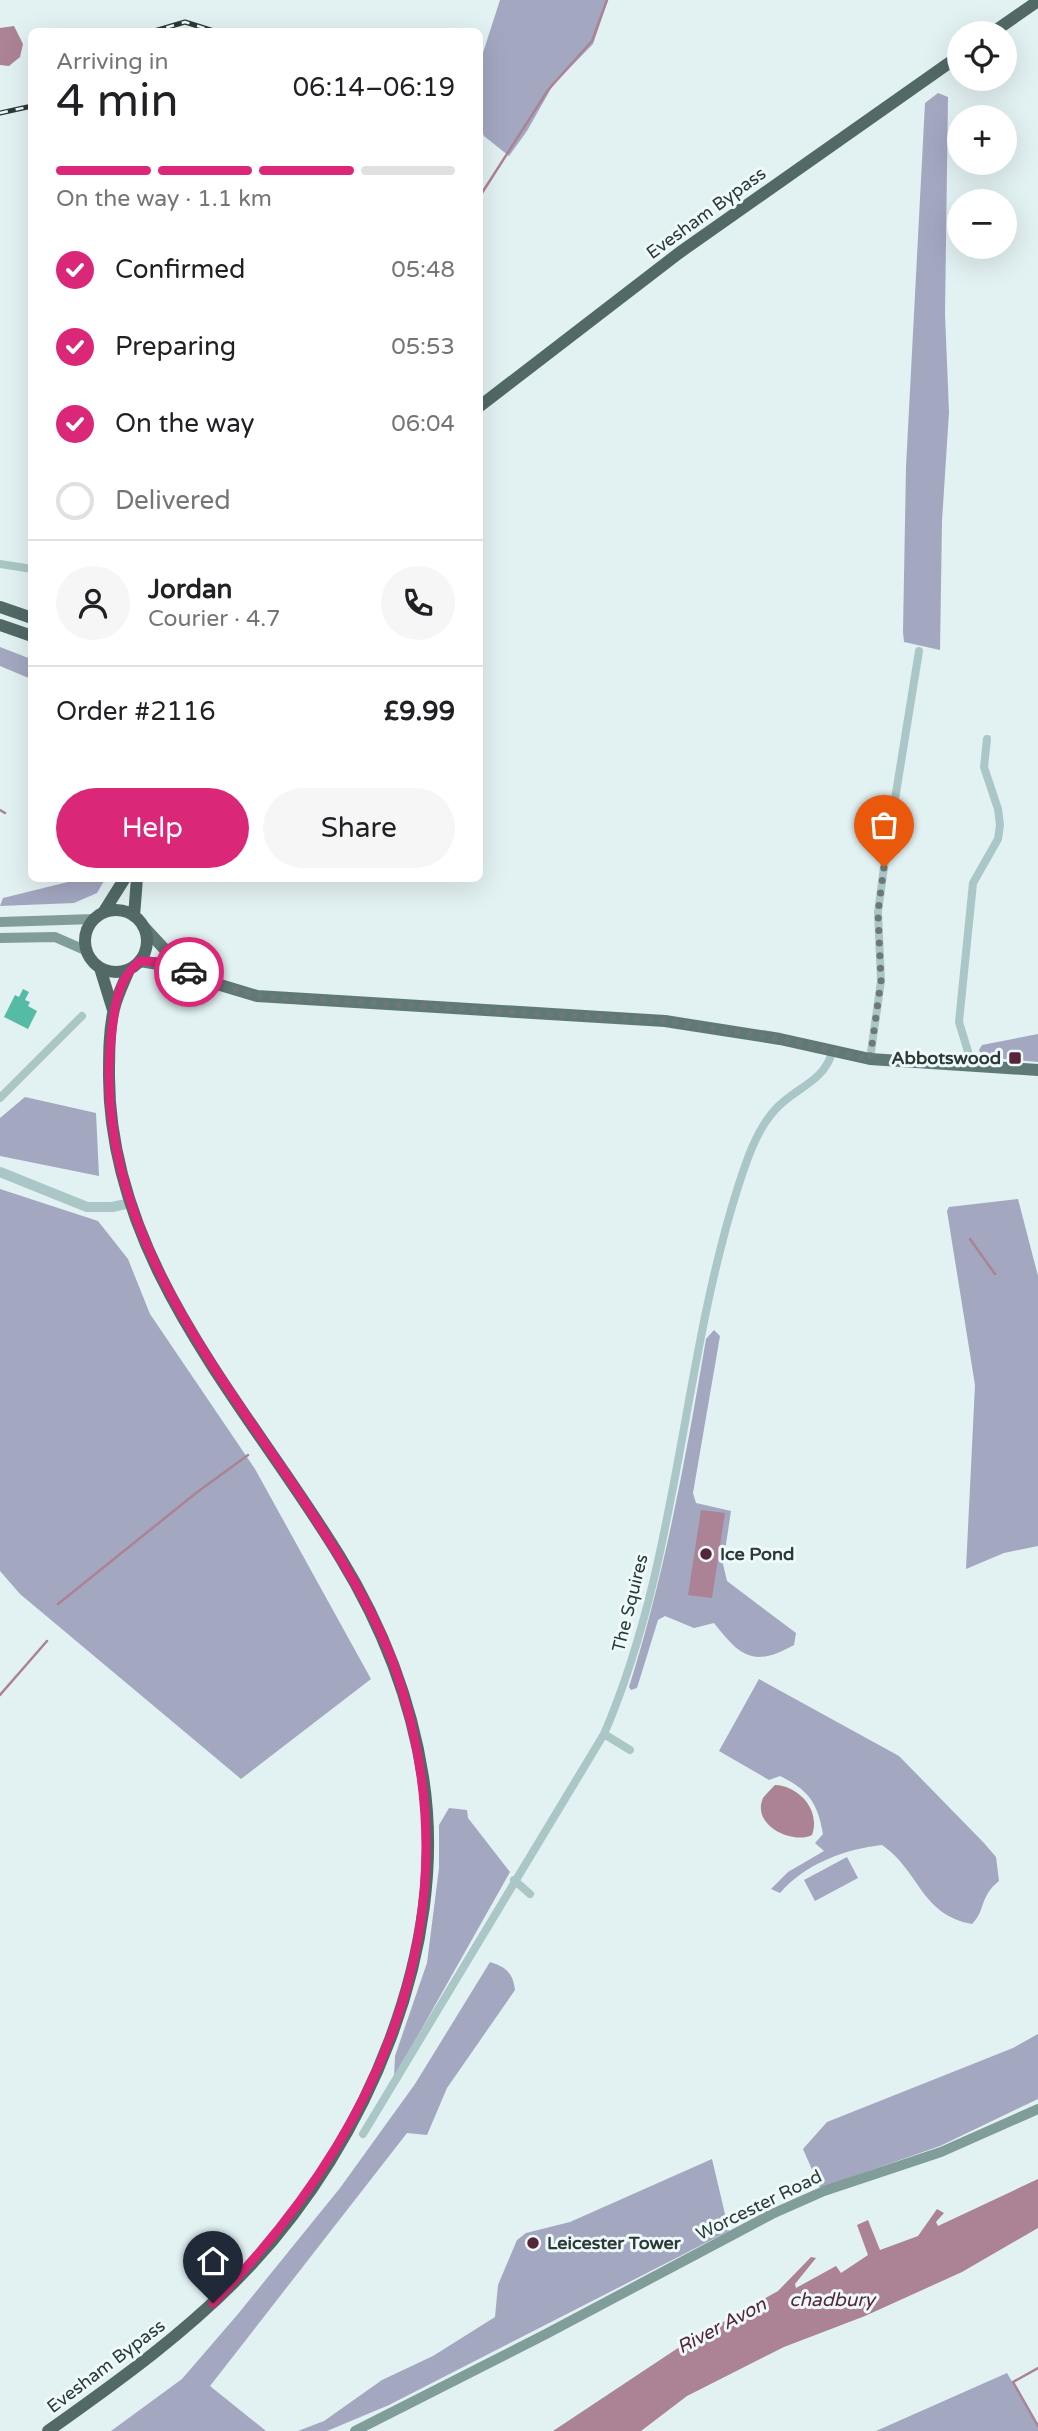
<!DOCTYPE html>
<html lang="en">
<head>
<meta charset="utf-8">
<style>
  :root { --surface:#fff; --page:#f6f6f6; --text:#202124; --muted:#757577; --line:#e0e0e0; --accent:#db2777 }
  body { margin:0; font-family:"Varela Round",sans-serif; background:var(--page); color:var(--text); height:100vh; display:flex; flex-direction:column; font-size:26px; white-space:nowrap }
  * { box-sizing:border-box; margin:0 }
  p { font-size:23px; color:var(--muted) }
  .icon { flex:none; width:38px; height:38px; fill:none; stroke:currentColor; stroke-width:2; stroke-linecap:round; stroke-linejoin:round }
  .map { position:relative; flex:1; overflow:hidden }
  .drawer { position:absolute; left:28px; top:28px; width:455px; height:854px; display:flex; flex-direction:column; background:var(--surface); border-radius:10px; box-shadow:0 7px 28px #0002 }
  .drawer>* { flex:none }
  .fabs { position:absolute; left:947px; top:21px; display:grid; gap:14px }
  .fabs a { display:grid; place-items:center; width:70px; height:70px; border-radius:50%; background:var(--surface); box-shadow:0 7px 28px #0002; font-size:35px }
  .pin { position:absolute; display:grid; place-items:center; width:60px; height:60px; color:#fff; margin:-72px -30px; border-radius:50% 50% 50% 0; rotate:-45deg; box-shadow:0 0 7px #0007 }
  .pin .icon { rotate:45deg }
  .courier { position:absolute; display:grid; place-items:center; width:70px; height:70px; margin:-35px; border:5px solid #db2777; border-radius:50%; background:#fff; color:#222; box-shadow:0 2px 9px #0007 }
  .overview em { font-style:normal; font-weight:600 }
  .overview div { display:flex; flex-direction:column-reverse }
  .overview { display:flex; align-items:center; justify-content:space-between; height:119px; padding:0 28px }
  h1 { font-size:46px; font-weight:600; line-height:52px }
  .bar { display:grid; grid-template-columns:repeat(4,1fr); gap:10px 7px; align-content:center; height:84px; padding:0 28px }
  .bar i { height:9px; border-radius:5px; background:var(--line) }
  .bar .selected { background:var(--accent) }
  .bar p { grid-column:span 4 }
  .line { display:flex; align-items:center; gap:18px; padding:0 28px; border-top:2px solid var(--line) }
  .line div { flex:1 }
  .round { display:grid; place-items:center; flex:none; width:74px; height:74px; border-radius:37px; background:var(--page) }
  ol { padding:0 28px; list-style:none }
  li { display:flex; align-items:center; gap:21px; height:77px }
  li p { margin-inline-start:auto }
  li .icon { padding:7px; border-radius:50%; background:var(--accent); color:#fff; stroke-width:4 }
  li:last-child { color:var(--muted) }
  li i { width:38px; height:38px; border:4px solid var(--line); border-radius:50% }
  .action { display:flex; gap:14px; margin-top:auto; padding:14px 28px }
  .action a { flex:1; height:80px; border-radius:42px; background:var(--accent); color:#fff; font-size:28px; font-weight:600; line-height:80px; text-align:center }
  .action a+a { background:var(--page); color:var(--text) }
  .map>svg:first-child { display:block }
  .green { fill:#a3a7c0 }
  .water { fill:#ac8395 }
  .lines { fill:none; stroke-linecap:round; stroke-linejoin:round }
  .stream { stroke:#ac8395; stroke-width:2.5 }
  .building { fill:#56bba5 }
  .minor { stroke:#abc6c6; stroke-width:8 }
  .tertiary { stroke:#abc6c6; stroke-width:10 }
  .secondary { stroke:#809d9a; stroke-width:10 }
  .primary { stroke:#5f7976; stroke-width:12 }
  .trunk { stroke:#526966; stroke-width:12 }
  .rail-casing { stroke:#2c3937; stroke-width:5 }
  .rail { stroke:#eef9f9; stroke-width:2.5; stroke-dasharray:8; stroke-linecap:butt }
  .done { stroke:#6c7978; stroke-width:7; stroke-dasharray:0 12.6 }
  .route { stroke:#db2777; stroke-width:9 }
  .poi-dot { fill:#572539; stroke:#eef9f9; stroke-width:2.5 }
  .labels { text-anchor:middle; stroke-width:6; stroke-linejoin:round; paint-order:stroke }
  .street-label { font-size:18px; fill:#2c3937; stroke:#eef9f9 }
  .poi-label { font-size:18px; font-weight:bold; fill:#2c3937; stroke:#eef9f9; text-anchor:start }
  .water-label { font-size:19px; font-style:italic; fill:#572539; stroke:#eef9f9 }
</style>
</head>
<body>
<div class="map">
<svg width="1038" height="2431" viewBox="0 0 1038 2431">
  <rect width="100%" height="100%" fill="#e2f1f2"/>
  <path class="green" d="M500 0H608L593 44 553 85 527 131 509 156 484 136 480 127V62Z
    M938 93 948 97 945 314 949 412 942 521 940 650 904 642 903 632 906 467 925 103Z
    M0 647 31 659V679L0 666Z
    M80 879H105L97 893 74 903 0 906 3 898Z
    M1038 1034V1062L983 1057 979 1050 982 1045Z
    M25 1097 96 1113 99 1176 0 1156V1118Z
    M0 1189 98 1221 128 1259 150 1314 255 1469 371 1679 241 1779 20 1594 0 1571Z
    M1018 1199 1038 1276V1546L1004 1553 966 1569 975 1385 947 1211 949 1207Z
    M714 1330 720 1336 693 1493 696 1503 731 1511 723 1564 727 1581 796 1633 794 1645C753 1668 740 1656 714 1623L694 1628 665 1616 658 1620 637 1688 631 1690 629 1687C665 1573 686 1457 706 1339Z
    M759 1679 899 1756 984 1843 996 1857 999 1881C979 1897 986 1910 972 1924 921 1915 919 1870 882 1845 845 1849 805 1864 780 1893L771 1889 788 1872 824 1851 815 1843 823 1834C818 1804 809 1790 780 1776L769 1780 719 1751Z
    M449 1808 467 1810 468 1818 510 1872 394 2078 395 2056 427 1963 439 1868V1825Z
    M847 1857 858 1878 815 1901 804 1880Z
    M490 1962C506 1967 513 1973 515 1990L447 2088 427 2135 407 2133 210 2386 266 2431H111L182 2379 238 2314 340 2188 415 2084Z
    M1038 2034V2099L940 2146 820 2188 803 2149 827 2122 1013 2048Z
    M712 2159 729 2231 389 2405 327 2431H298L324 2421 382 2380 433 2356 495 2317 498 2285 517 2240 526 2233 570 2222Z
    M1007 2373 1038 2426V2431H876Z"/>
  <path class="water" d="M14 26 23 44 20 57 9 66 0 65V28Z
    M701 1510 725 1513 712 1598 688 1595Z
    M775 1785C799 1786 821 1810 812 1835 792 1845 751 1825 763 1798 766 1794 772 1788 775 1785Z
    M1038 2179V2228L962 2272 865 2316 784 2347 687 2396 641 2431H553L684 2344 778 2291 811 2257 816 2258 795 2284 796 2288 836 2266 841 2273 868 2255 857 2225 868 2220 880 2250 918 2236 937 2209 944 2213 936 2222 938 2226Z"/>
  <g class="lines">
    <path class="stream" d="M480 196 548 90 592 41 607 0
      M0 810 5 813
      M970 1239 995 1274
      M58 1604 196 1493 248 1455
      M0 1695 47 1641
      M1038 2368 1013 2382 1038 2426"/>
  </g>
  <path class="building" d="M23 989 29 992 25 1000 30 1002 28 1006 37 1011 28 1029 4 1017 15 995 19 997Z"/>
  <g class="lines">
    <path class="minor" d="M0 564 32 569
      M870 1059 881 981 878 912 884 867 919 651
      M972 1065 959 1022 973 883 998 839 1000 825 998 809 984 767 987 739
      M0 1098 82 1016
      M604 1734 630 1750
      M514 1880 530 1894
      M363 2134 604 1734C679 1561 681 1366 738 1187 746 1162 756 1131 774 1111 793 1088 824 1083 832 1052"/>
    <path class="tertiary" d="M0 1172 87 1207H112L131 1203"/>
    <path class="secondary" d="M0 922 95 919
      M0 938 55 937 87 951
      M355 2431 546 2334 772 2214 824 2191 941 2152 1038 2109"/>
    <path class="primary" d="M143 926 182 968
      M140 961 182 968 207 981 257 996 665 1021 780 1039 870 1059 1038 1070"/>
    <path class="trunk" d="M992 33 1038 1
      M480 406 679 253 959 56
      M0 607 32 618
      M0 625 32 636
      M85 941a31 31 0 1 1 62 0a31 31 0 1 1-62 0Z
      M103 913 125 878
      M134 916 137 878
      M100 968 113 1010
      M48 2431C120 2380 190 2330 251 2265 366 2142 450 1948 423 1777 411 1700 381 1624 340 1557 248 1406 110 1264 109 1077 109 1055 109 1030 114 1009 117 996 124 982 129 970"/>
    <defs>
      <path id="rail" d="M151 32 185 22 217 32
        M0 113 32 106"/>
    </defs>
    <use href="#rail" class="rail-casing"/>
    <use href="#rail" class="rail"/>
  </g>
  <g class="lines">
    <path class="done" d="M189 972 207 981 257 996 665 1021 780 1039 870 1059 881 981 878 912 884 867"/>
    <path class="route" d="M189 972 159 962 140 961C114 981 113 1019 110 1050 97 1224 214 1365 304 1501 341 1558 381 1620 401 1686 474 1923 379 2133 213 2303"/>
  </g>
  <g class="poi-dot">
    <rect x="1008" y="1051" width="14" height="14" rx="3.5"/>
    <circle cx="706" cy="1554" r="7"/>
    <circle cx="533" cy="2243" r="7"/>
  </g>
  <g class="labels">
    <g class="street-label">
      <text transform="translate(706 213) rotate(-36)" y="6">Evesham Bypass</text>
      <text transform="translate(630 1603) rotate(-76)" y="6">The Squires</text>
      <text transform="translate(759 2205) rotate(-26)" y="6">Worcester Road</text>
      <text transform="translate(106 2366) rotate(-37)" y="6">Evesham Bypass</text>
    </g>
    <g class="poi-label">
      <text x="1001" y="1064" text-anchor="end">Abbotswood</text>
      <text x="720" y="1560">Ice Pond</text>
      <text x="547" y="2249">Leicester Tower</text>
    </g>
    <g class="water-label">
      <text x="832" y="2306">chadbury</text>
      <text transform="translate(721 2325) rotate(-28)" y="7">River Avon</text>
    </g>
  </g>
</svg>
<div class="fabs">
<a><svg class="icon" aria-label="locate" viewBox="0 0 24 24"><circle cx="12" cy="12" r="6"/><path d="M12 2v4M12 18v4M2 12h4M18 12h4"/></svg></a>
<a>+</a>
<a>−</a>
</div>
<div class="pin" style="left:884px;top:867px;background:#ea580c"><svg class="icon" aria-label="bag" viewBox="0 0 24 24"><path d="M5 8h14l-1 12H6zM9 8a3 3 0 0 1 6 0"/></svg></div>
<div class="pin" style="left:213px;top:2303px;background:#1f2937"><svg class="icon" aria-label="home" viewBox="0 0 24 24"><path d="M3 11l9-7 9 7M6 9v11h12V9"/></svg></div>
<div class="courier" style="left:189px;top:972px"><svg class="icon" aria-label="car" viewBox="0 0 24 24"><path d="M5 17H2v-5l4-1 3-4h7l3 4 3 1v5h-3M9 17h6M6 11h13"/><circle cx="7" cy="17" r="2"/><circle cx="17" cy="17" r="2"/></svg></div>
<section class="drawer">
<div class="overview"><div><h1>4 min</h1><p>Arriving in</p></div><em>06:14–06:19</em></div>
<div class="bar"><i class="selected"></i><i class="selected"></i><i class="selected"></i><i></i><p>On the way · 1.1 km</p></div>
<ol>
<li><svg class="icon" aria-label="check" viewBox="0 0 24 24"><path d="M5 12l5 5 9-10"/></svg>Confirmed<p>05:48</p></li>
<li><svg class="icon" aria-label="check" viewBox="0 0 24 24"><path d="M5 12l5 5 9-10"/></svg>Preparing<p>05:53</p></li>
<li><svg class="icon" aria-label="check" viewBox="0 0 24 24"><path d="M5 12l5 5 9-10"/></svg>On the way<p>06:04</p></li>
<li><i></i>Delivered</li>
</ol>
<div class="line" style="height:126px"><a class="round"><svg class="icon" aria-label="person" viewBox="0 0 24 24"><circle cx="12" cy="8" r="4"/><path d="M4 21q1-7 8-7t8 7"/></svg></a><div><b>Jordan</b><p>Courier · 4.7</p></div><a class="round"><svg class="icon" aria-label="phone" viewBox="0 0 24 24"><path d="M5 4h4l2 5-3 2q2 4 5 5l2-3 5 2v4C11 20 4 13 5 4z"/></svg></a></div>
<div class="line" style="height:91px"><div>Order #2116</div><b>£9.99</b></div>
<div class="action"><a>Help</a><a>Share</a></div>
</section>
</div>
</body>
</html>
